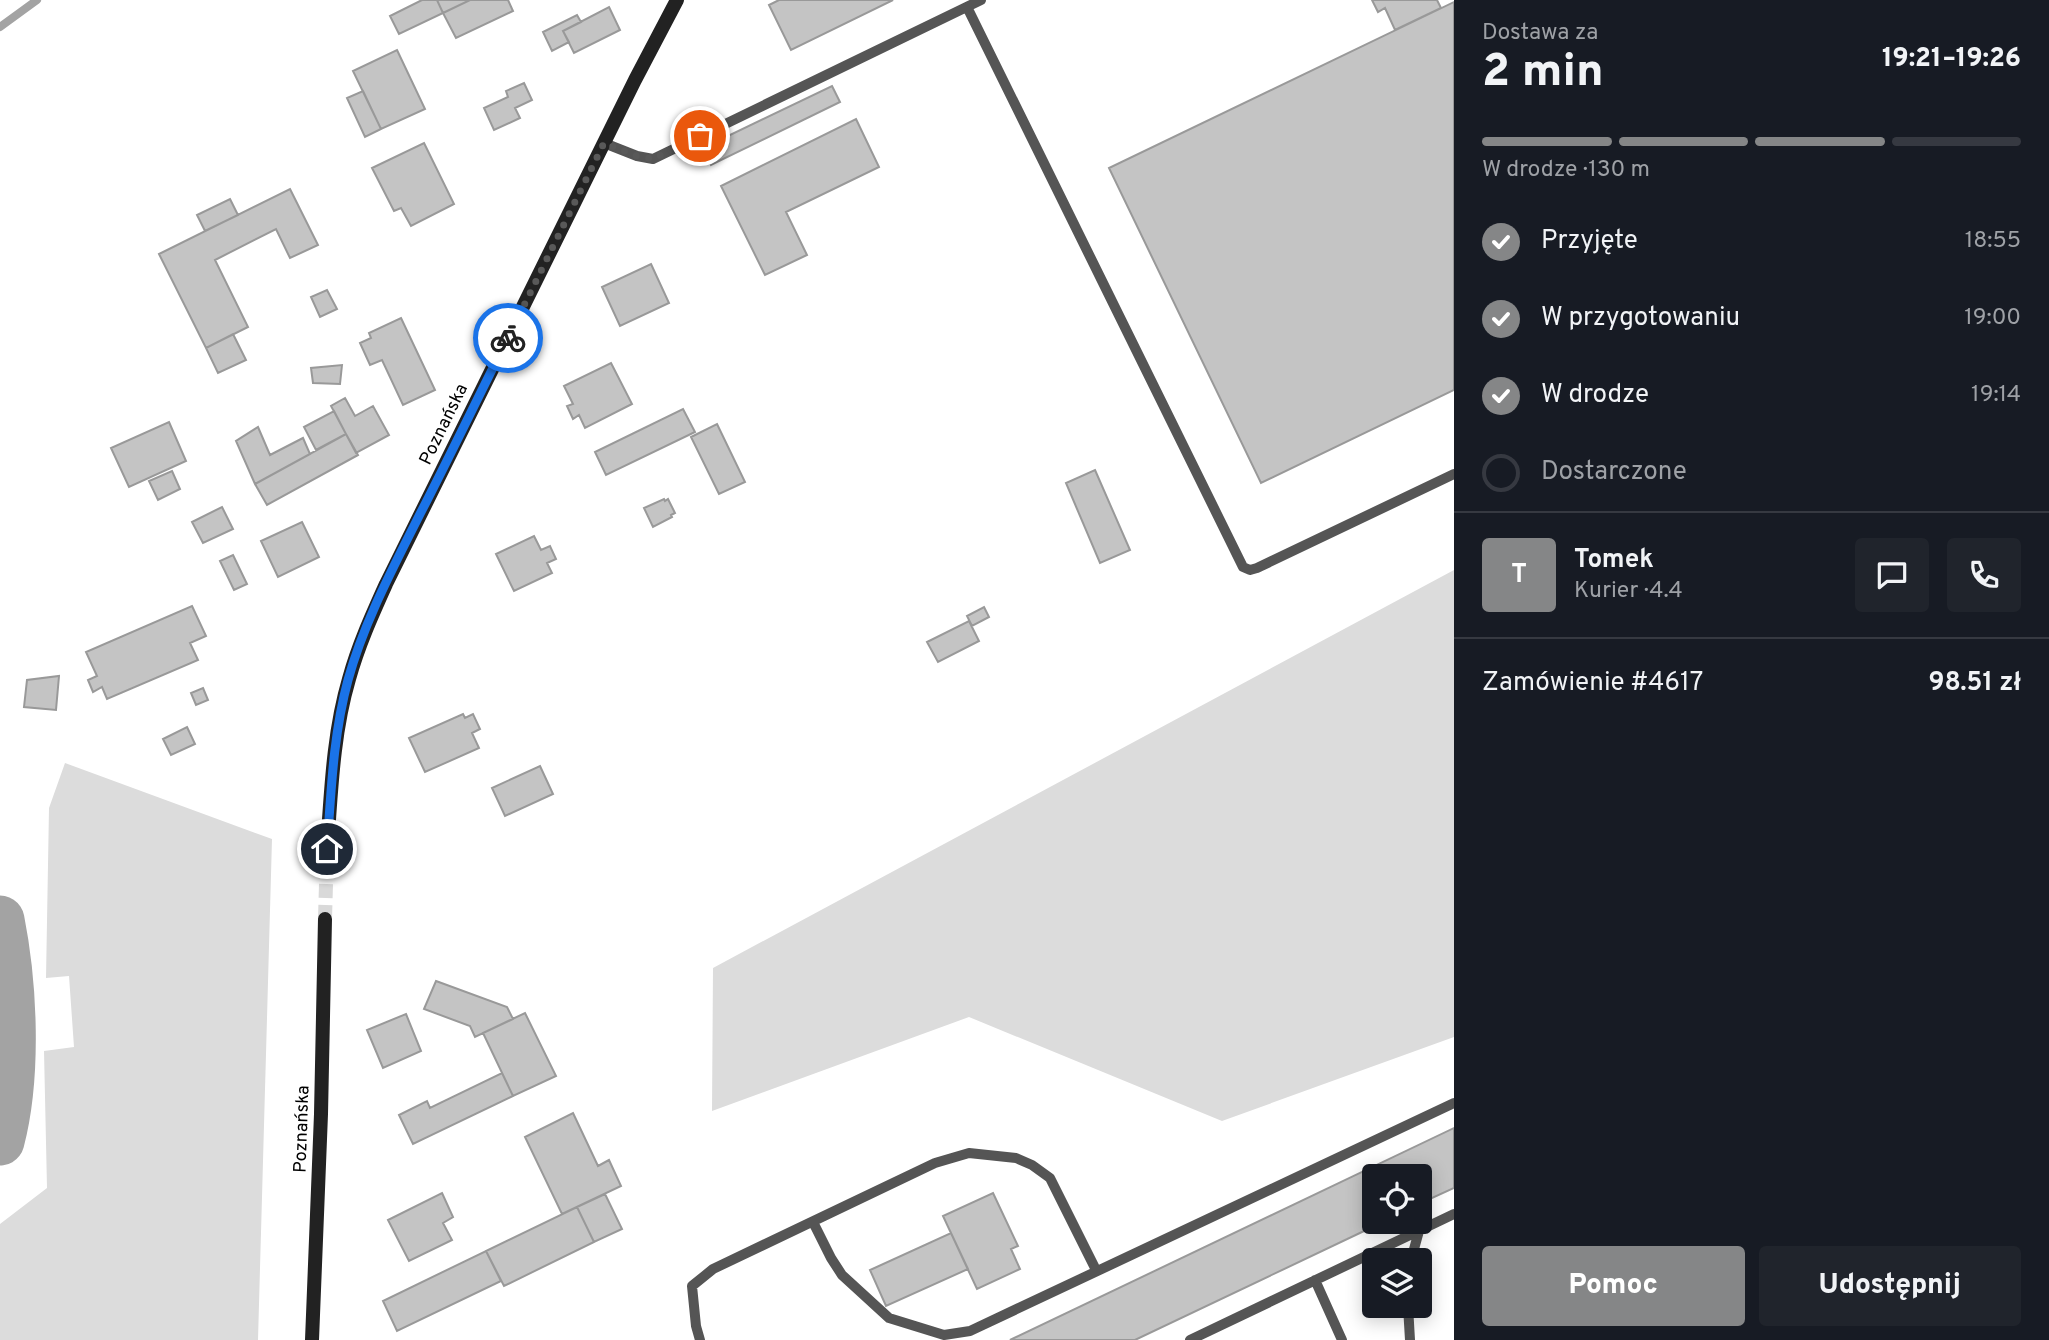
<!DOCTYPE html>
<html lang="pl">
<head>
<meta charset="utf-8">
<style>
  :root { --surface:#171b24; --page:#20242c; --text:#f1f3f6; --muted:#9ea1a6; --line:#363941; --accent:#858687 }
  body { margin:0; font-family:Overpass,sans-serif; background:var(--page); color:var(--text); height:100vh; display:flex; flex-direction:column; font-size:26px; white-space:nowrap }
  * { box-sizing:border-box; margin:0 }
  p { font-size:23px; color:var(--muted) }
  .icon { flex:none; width:38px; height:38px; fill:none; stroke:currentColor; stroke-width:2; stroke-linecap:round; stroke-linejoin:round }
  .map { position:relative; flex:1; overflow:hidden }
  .panel { display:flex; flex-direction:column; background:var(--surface); width:595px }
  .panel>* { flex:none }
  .tools { position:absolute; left:1362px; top:1164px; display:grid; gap:14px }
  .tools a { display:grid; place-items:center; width:70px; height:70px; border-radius:7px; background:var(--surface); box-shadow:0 4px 18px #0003; font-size:35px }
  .pin { position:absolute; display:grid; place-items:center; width:60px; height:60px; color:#fff; margin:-30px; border:4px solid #fff; border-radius:50%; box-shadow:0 2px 7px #0007 }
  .courier { position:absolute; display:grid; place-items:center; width:70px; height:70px; margin:-35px; border:5px solid #1a73e8; border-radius:50%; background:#fff; color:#222; box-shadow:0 2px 9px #0007 }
  .head em { font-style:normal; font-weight:800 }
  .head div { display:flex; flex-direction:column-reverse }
  .head { display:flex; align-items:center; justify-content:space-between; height:119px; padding:0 28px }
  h1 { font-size:46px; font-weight:800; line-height:52px }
  .bar { display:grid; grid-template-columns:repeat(4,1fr); gap:10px 7px; align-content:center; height:84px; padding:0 28px }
  .bar i { height:9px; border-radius:5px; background:var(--line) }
  .bar .active { background:var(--accent) }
  .bar p { grid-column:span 4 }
  .line { display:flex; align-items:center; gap:18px; padding:0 28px; border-top:2px solid var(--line) }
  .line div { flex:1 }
  .round { display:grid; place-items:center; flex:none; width:74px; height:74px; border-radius:7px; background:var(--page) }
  ol { padding:0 28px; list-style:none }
  li { display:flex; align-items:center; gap:21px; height:77px }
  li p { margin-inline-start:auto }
  li .icon { padding:7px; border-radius:50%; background:var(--accent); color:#fff; stroke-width:4 }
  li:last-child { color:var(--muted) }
  li i { width:38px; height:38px; border:4px solid var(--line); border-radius:50% }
  .primary-button { display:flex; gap:14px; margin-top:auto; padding:14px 28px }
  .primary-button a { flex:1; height:80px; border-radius:7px; background:var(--accent); color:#fff; font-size:28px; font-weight:800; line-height:80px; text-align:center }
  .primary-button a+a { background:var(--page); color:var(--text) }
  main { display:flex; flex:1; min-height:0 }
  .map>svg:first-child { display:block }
  .green { fill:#dcdcdc }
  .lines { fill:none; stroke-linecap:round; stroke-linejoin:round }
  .stream { stroke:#a3a3a3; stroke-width:8 }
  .river { stroke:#a3a3a3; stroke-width:49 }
  .building { fill:#c4c4c4; stroke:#999; stroke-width:2 }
  .secondary-tunnel { stroke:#d9d9d9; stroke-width:14; stroke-dasharray:14 7; stroke-linecap:butt }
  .lane { stroke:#555; stroke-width:10 }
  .secondary { stroke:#222; stroke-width:14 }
  .done { stroke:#595959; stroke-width:7; stroke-dasharray:0 12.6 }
  .route { stroke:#1a73e8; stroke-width:9 }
  .labels { text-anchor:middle; stroke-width:5; stroke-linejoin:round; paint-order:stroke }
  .street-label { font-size:18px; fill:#000; stroke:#fff }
</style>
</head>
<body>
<main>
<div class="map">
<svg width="1454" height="1340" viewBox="0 0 1454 1340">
  <rect width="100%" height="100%" fill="#fff"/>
  <path class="green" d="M1454 570V1037L1222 1121 969 1017 712 1111 713 968Z
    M65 763 272 839 258 1340H0V1224L47 1188 44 1051 74 1047 69 976 46 978 49 808Z"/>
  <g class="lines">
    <path class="stream" d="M0 27 37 0"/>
    <path class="river" d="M0 920C13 986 17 1076 0 1141"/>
  </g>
  <path class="building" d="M422 0H437L443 13 399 34 390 16Z
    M437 0H470L443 13Z
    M470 0H508L513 11 456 38 443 13Z
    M779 0H893L791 50 769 5Z
    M1372 0H1437L1441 8 1395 30 1385 8 1378 12Z
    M1454 2V390L1261 483 1109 168Z
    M609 7 620 30 574 53 563 31Z
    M577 15 581 22 563 31 569 42 552 51 543 32Z
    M397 50 425 109 381 129 353 71Z
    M524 83 532 100 515 108 520 118 494 130 484 108 508 97 506 91Z
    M832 86 840 102 711 165 703 148Z
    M363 91 381 129 365 137 347 98Z
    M856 119 879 167 786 212 807 255 765 275 721 186Z
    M424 143 454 204 411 226 401 208 394 211 372 168Z
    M290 189 318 245 290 258 276 229 215 260 248 327 206 348 159 254Z
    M230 199 238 215 205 231 197 215Z
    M651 264 669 303 620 326 602 287Z
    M327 290 337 309 320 317 311 297Z
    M401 318 435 390 403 405 382 360 370 365 360 343 371 338 369 333Z
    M233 334 246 360 218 373 206 348Z
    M611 363 632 404 585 428 579 415 573 419 567 406 573 404 564 386Z
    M342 365 340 384 313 383 311 368Z
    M345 398 355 416 373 406 389 435 356 453 331 406Z
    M683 409 695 432 606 475 595 452Z
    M334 411 346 434 316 450 304 427Z
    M169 422 186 461 129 487 111 448Z
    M717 424 745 482 719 494 691 437Z
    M258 427 270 455 303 438 310 454 255 484 236 441Z
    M346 434 358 455 267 505 255 484Z
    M1095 470 1130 550 1100 563 1066 483Z
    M172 471 180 489 158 500 149 481Z
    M664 499 665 501 668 499 675 513 671 515 672 517 653 527 644 508Z
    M222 507 233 529 203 543 192 522Z
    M302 522 319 557 278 577 261 541Z
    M534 536 541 550 550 546 556 559 547 563 552 573 514 591 496 554Z
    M233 555 247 584 234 590 220 561Z
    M192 606 206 636 190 643 198 660 107 699 102 687 93 692 88 680 97 676 86 652Z
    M984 607 989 617 972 626 967 616Z
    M969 621 979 641 938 662 927 642Z
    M59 676 56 710 24 707 27 680Z
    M203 688 208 700 196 705 191 693Z
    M463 714 465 718 473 714 480 729 472 733 479 748 425 772 409 738Z
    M187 727 195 744 171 755 163 739Z
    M540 766 553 794 505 816 492 788Z
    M436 981 507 1007 513 1019 475 1037 470 1026 424 1009Z
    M525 1013 556 1076 513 1096 483 1033Z
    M406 1014 421 1051 383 1068 367 1030Z
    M502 1073 513 1096 413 1144 399 1115 427 1101 430 1108Z
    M573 1113 598 1166 609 1160 621 1186 562 1214 525 1137Z
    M1454 1128V1188L1419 1204V1176H1374V1222H1383L1135 1340H1010Z
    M442 1193 453 1217 443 1223 452 1240 409 1261 388 1220Z
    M993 1193 1018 1246 1011 1249 1020 1269 977 1289 943 1216Z
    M605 1194 622 1229 594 1242 577 1207Z
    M577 1207 594 1242 504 1286 486 1251Z
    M951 1233 968 1269 886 1306 870 1270Z
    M486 1251 501 1281 397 1331 383 1301Z"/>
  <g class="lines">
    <path class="secondary-tunnel" d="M325 919 327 849"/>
    <path class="lane" d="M967 7 1243 567 1250 570 1257 568 1454 474
      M604 143 637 156 653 159 981 0
      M813 1222 831 1258 842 1275 889 1318 944 1335 970 1331 1454 1103
      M1411 1260 1419 1231
      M1315 1280 1342 1340
      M1408 1306 1410 1340
      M700 1340 696 1326 692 1286 713 1269 935 1163 969 1153 1016 1158 1032 1165 1050 1178 1096 1270
      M1190 1340 1454 1214"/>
    <path class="secondary" d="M327 849C331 793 333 733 349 679 358 646 372 615 386 584L635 80 677 0
      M312 1340 321 1114 325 919"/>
  </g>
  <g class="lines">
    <path class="done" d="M508 338 604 143 637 156 653 159 700 136"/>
    <path class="route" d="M327 849C331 793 333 735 348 680 364 622 393 568 420 514 450 456 478 397 508 338"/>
  </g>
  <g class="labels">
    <g class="street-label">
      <text transform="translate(443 424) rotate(-64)" y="6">Poznańska</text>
      <text transform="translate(301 1129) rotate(-88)" y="6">Poznańska</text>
    </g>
  </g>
</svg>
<div class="tools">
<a><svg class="icon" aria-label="locate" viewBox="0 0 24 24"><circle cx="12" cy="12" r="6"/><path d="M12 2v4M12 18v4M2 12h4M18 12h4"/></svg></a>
<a><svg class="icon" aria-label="layers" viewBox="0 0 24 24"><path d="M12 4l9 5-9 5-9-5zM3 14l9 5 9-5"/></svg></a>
</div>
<div class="pin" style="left:700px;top:136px;background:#ea580c"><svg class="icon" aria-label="bag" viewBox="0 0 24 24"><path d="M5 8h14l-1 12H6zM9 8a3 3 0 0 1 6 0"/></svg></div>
<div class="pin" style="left:327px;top:849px;background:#1f2937"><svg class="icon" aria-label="home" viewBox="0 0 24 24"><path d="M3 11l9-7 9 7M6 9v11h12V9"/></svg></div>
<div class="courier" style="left:508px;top:338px"><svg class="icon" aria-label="bike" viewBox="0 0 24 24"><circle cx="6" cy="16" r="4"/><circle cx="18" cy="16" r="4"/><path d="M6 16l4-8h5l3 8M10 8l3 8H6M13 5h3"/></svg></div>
</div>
<section class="panel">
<div class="head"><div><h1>2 min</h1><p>Dostawa za</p></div><em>19:21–19:26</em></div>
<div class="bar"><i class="active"></i><i class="active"></i><i class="active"></i><i></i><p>W drodze · 130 m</p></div>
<ol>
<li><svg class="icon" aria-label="check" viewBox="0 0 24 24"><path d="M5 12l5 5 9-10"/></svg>Przyjęte<p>18:55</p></li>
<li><svg class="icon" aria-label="check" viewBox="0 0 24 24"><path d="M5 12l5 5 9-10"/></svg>W przygotowaniu<p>19:00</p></li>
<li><svg class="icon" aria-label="check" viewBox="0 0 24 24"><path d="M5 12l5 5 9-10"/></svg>W drodze<p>19:14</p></li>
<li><i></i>Dostarczone</li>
</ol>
<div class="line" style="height:126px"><b class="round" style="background:var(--accent);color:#fff">T</b><div><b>Tomek</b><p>Kurier · 4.4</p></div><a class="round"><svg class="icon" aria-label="chat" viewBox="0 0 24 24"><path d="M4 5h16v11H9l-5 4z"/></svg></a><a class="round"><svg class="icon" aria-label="phone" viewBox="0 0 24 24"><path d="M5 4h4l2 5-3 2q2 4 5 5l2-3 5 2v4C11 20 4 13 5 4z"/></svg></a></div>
<div class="line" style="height:91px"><div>Zamówienie #4617</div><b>98.51 zł</b></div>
<div class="primary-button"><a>Pomoc</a><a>Udostępnij</a></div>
</section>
</main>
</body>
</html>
